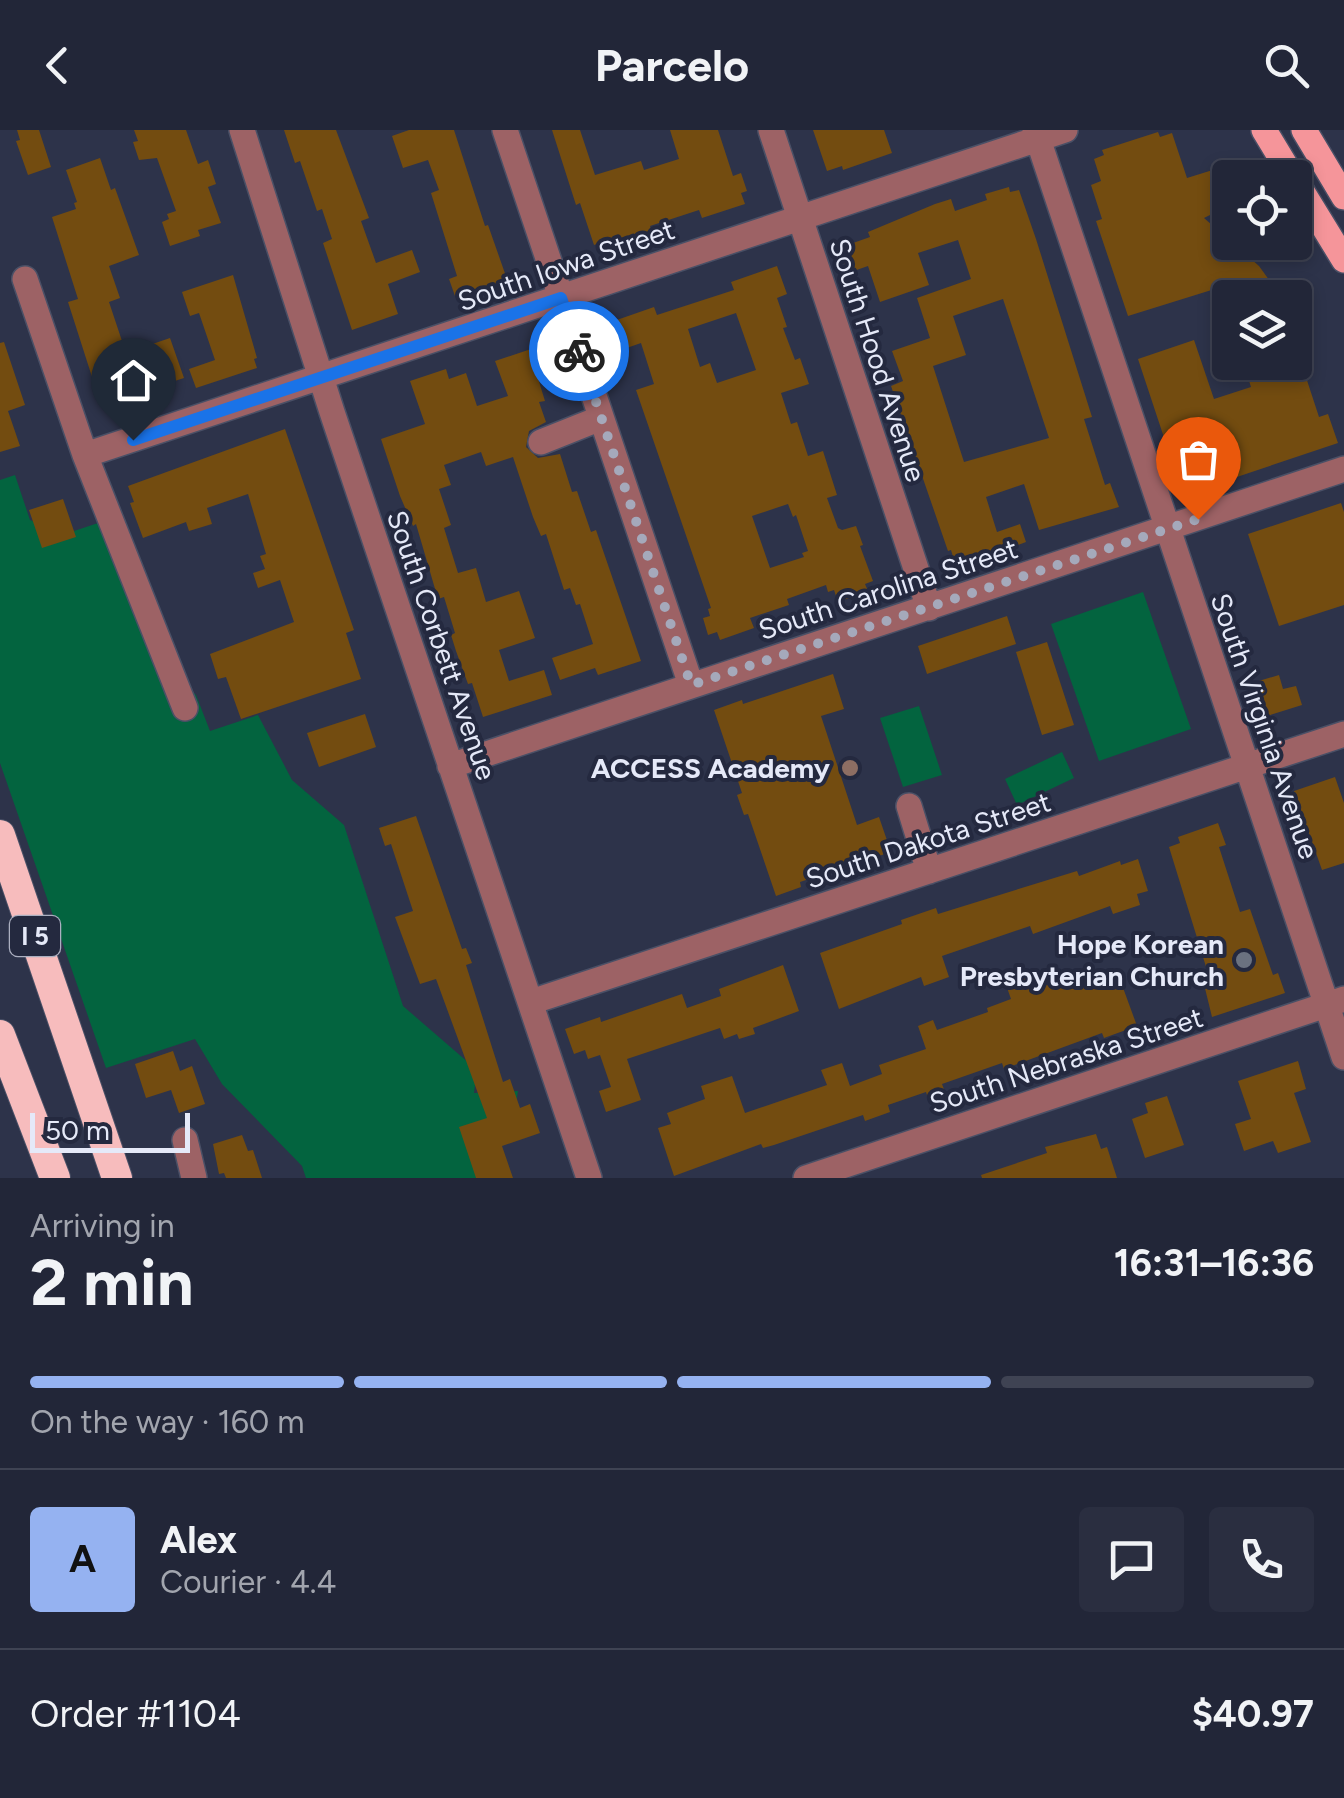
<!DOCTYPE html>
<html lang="en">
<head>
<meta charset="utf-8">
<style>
  :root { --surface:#222638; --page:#2a2e40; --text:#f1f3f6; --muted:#a2a5ae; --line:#3f4353; --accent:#95b2f1 }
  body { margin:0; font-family:Figtree,sans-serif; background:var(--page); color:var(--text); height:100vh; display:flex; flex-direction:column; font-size:38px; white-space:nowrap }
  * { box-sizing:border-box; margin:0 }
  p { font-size:32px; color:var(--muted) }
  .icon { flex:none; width:55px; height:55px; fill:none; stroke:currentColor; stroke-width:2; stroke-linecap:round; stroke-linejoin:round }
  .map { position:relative; height:1048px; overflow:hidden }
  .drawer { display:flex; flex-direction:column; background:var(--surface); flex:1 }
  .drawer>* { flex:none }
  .fabs { position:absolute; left:1212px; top:30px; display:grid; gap:20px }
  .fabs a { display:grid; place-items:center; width:100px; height:100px; border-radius:10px; background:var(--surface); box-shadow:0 5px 15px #0003,0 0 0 2px var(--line); font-size:50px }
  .scale { position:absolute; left:30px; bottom:25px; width:160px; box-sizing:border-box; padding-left:10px; border:5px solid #e5e9f8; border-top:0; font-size:28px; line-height:35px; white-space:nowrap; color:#e5e9f8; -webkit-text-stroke:8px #24293f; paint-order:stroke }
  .pin { position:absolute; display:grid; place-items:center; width:85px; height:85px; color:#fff; margin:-102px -42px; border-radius:50% 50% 50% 0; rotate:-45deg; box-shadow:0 0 10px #0007 }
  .pin .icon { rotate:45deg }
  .courier { position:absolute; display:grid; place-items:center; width:100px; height:100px; margin:-50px; border:8px solid #1a73e8; border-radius:50%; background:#fff; color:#222; box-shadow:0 2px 12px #0007 }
  .overview em { font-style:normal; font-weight:700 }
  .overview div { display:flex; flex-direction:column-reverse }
  .overview { display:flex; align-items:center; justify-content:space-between; height:170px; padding:0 30px }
  h1 { font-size:65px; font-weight:700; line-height:75px }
  .bar { display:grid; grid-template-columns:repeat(4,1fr); gap:15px 10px; align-content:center; height:120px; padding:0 30px }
  .bar i { height:12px; border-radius:8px; background:var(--line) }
  .bar .current { background:var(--accent) }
  .bar p { grid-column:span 4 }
  .line { display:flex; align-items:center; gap:25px; padding:0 30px; border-top:2px solid var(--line) }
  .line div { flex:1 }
  .round { display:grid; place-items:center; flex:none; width:105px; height:105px; border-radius:10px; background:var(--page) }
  header { display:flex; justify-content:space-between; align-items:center; height:130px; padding:0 30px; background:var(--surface); font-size:45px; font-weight:700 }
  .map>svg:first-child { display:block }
  .green { fill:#03643f }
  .building { fill:#734c10; fill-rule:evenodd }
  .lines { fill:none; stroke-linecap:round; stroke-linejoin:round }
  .minor-casing { stroke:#4a5066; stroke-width:28 }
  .major-casing { stroke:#4a5066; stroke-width:28 }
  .highway-casing { stroke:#4a5066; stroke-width:32 }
  .minor { stroke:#9d6265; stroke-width:25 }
  .major { stroke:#f5959a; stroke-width:25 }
  .highway { stroke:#f7bcbd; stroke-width:30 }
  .done { stroke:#a5a9bb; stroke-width:10; stroke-dasharray:0 18 }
  .route { stroke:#1a73e8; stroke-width:12 }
  .education-dot { fill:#8d6e63; stroke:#24293f; stroke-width:4 }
  .worship-dot { fill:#6b7280; stroke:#24293f; stroke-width:4 }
  .labels { text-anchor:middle; stroke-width:8; stroke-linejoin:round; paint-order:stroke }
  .shield { fill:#24293f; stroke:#abafc0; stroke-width:2.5 }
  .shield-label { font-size:25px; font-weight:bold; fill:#e5e9f8 }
  .street-label { font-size:28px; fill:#e5e9f8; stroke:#24293f }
  .poi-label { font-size:28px; font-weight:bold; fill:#e5e9f8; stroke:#24293f; text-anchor:end }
</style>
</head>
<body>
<header><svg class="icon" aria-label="back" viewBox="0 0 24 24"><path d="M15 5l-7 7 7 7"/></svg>Parcelo<svg class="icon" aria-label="search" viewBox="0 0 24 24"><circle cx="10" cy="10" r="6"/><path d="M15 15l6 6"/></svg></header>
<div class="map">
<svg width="1344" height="1048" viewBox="0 0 1344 1048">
  <rect width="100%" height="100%" fill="#2d334a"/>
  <path class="green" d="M15 345 30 390 65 404 101 392 144 509 196 565 210 601 258 585 292 650 344 695 403 876 477 940 474 963 518 961 514 986 477 1019 493 1048H306L302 1036 222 954 195 909 106 938 0 633V350Z
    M1143 462 1191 599 1099 631 1051 494Z
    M919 576 942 645 903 657 880 588Z
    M1062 622 1074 648 1017 675 1005 649Z"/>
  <path class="building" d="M17 0H39L51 37 28 45 16 11 20 10Z
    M134 0H186L198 34 208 30 216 54 208 57 221 93 198 100 200 106 170 116 162 92 169 89 167 84 176 81 157 28 139 30 133 12 138 11Z
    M284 0H336L369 88 361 91 376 133 412 120 420 142 388 154 398 184 352 200 323 113 332 109 322 79 317 81 300 31 295 33Z
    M409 0H454L485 96 488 95 508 152 472 164 471 160 455 166 449 149 457 146 431 63 439 60 428 30 403 38 392 6Z
    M552 0H580L595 45 641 31 644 40 679 29 670 0H718L733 46 741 43 747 61 741 63 745 74 702 88 699 80 650 96 653 104 607 119 605 111 594 115 580 73 576 75Z
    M813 0H884L892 23 843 40 842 36 827 41Z
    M1158 2 1160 7 1172 3 1187 48 1248 29 1254 48H1230V75L1204 88 1259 136 1282 168H1222L1218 158 1128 186 1096 91 1102 89 1091 55 1101 51 1094 29 1104 25 1102 20Z
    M100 28 111 60 115 58 139 125 109 136 120 168 109 172 126 223 170 208 184 248 101 275 68 172 78 169 52 87 76 79 74 73 77 72 66 40Z
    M1009 57 1010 62 1019 60 1036 109 1092 287 1084 289 1105 355 1110 353 1119 377 1039 400 1024 354 986 367 997 402 1020 394 1026 412 969 433 966 426 954 430 951 420 948 421 891 256 903 251 892 221 930 208 917 168 971 149 958 110 918 123 929 155 880 172 868 136 848 143 839 118 870 107 868 102 935 74 951 69 955 81 987 70 985 64ZM1003 169 1049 308 964 332 933 236 966 225 953 186Z
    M777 136 787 164 777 168 787 197 783 198 795 230 800 228 809 254 781 263 791 294 797 292 808 326 823 321 837 365 827 368 838 398 842 400 856 396 863 415 860 416 873 451 865 454 868 461 838 472 834 460 828 462 826 455 787 469 789 475 750 488 754 498 720 510 717 502 708 505 703 488 710 486 708 479 711 478 636 260 654 254 641 213 621 220 611 192 654 177 657 185 734 160 731 152ZM736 183 756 240 717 253 710 233 700 237 688 199ZM788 374 793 387 796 385 808 421 802 423 804 427 770 438 752 386Z
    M233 145 257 228 254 229 257 238 196 258 189 239 215 230 199 183 190 186 182 162Z
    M1194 210 1214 269 1251 257 1243 232H1301L1319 287 1328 284 1338 313 1183 365 1138 229Z
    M4 212 25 275 8 281 20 316 0 322V213Z
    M537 217 546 242 537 245 545 271 539 272 546 292 529 301 526 317 538 328 560 324 572 362 577 361 591 402 596 400 641 531 598 545 595 538 560 550 552 528 593 514 580 474 576 475 570 458 564 460 546 404 541 406 533 387 513 327 486 336 481 322 444 335 451 355 439 359 451 395 444 398 458 443 476 438 486 472 519 461 535 508 499 520 509 551 544 540 552 565 483 587 472 553 468 554 456 521 451 505 455 503 444 467 438 469 416 394 413 396 400 366 381 309 425 294 410 251 446 239 449 249 466 243 477 276 508 266 495 231Z
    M285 299 354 500 346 503 361 549 241 589 226 547 218 549 210 524 294 492 280 450 258 458 253 443 265 439 260 426 266 424 248 364 207 378 212 394 189 401 186 392 143 408 130 373 134 372 128 356Z
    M63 369 76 407 42 418 29 380Z
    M1341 373 1344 382V475L1279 496 1248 404Z
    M1007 486 1016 514 927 544 918 516Z
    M1047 512 1074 595 1042 605 1016 522Z
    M833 544 844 579 821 586 857 695 879 687 891 722 800 752 801 757 776 766 748 684 744 685 737 665 742 663 714 580 742 570 743 574Z
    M1279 545 1283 559 1296 556 1302 575 1264 587 1252 553Z
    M365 584 376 617 319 637 307 603Z
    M1335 647 1344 673V733L1322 740 1294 661Z
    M416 686 462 819 466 818 472 833 466 835 503 952 510 949 520 978 530 974 540 1003 502 1016 513 1048H476L459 997 487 988 436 849 420 854 395 787 413 781 391 714 385 716 379 698Z
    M1218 693 1226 715 1219 717 1240 782 1250 779 1273 845 1278 843 1285 863 1212 887 1201 842 1207 840 1169 717 1180 713 1178 707Z
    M1138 729 1148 761 1137 764 1140 775 1113 784 1110 776 1033 804 1030 796 942 826 949 847 924 856 921 847 839 879 820 823 902 794 901 790 936 778 938 784 1077 741 1079 746 1120 731 1121 735Z
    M783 835 799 881 753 898 755 904 739 909 737 904 724 909 720 898 627 929 641 970 606 982 599 961 611 957 600 925 588 929 585 920 574 924 565 899 600 887 601 892 682 864 687 878 721 866 719 859Z
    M1118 844 1137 896 1104 908 1102 903 1004 939 1002 933 942 954 945 962 928 968 926 962 888 975 890 982 865 991 863 985 774 1015 763 1018 761 1014 674 1046 658 998 671 994 667 983 705 969 701 956 732 946 745 983 827 955 821 940 842 933 850 956 882 944 879 935 926 919 918 896 933 890 937 900 988 882 987 878 1011 869 1005 852 1026 845 1031 860 1076 845 1080 858Z
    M173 921 180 941 192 936 205 974 179 983 171 960 146 968 135 934Z
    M1298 931 1306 959 1294 963 1311 1012 1278 1023 1273 1011 1244 1021 1235 994 1251 989 1238 951Z
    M1167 966 1184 1015 1145 1028 1132 989 1148 983 1145 973Z
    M1096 1004 1101 1019 1107 1017 1117 1048H982L981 1045 1047 1023 1045 1017Z
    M242 1005 248 1021 253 1020 262 1048H226L224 1043 219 1044 213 1014Z"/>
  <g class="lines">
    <defs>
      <path id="minor" d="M242 0 332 282 589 1048
        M505 0 691 555
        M771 0 929 478
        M1035 0 1344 927
        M25 149 85 325 185 578
        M541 312 601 288
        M85 325 1065 0
        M450 636 1344 339
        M909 676 929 741
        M531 872 1344 604
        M185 1010 194 1048
        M806 1048 1344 869"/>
      <path id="major" d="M1264 0 1293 48
        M1304 0 1344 67
        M1295 50 1344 130"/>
      <path id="highway" d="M0 705 117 1048
        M0 905 55 1048"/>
    </defs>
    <use href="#minor" class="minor-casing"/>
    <use href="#major" class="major-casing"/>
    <use href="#highway" class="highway-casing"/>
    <use href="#minor" class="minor"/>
    <use href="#major" class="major"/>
    <use href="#highway" class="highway"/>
  </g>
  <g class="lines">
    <path class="done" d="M579 221 691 555 1198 389"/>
    <path class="route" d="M133 310 561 168 579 221"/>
  </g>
  <circle class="education-dot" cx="850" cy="638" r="10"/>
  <circle class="worship-dot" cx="1244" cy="830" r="10"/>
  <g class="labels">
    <rect class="shield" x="10" y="786" width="50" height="40" rx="8"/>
    <g class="shield-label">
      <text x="35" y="815">I 5</text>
    </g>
    <g class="street-label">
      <text transform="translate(566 135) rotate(-19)" y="10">South Iowa Street</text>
      <text transform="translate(878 230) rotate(72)" y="10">South Hood Avenue</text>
      <text transform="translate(888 459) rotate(-18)" y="10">South Carolina Street</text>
      <text transform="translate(442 515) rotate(71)" y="10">South Corbett Avenue</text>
      <text transform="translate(1265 596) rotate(71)" y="10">South Virginia Avenue</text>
      <text transform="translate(928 710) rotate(-18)" y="10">South Dakota Street</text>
      <text transform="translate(1066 930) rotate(-18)" y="10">South Nebraska Street</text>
    </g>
    <g class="poi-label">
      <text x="830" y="648">ACCESS Academy</text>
      <text x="1224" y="824">Hope Korean<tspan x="1224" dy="32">Presbyterian Church</tspan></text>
    </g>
  </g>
</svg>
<div class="fabs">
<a><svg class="icon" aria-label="locate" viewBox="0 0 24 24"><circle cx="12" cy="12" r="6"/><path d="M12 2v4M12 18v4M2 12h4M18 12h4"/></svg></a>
<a><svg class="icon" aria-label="layers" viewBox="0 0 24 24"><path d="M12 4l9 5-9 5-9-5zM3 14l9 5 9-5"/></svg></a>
</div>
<div class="scale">50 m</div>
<div class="pin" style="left:1198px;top:389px;background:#ea580c"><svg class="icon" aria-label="bag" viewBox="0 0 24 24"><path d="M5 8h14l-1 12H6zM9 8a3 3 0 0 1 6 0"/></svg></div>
<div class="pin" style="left:133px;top:310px;background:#1f2937"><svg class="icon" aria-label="home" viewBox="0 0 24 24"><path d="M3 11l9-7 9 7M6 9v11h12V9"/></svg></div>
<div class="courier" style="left:579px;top:221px"><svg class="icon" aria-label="bike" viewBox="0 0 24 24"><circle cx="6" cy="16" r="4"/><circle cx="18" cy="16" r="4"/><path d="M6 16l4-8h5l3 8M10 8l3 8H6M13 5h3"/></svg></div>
</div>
<section class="drawer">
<div class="overview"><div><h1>2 min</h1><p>Arriving in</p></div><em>16:31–16:36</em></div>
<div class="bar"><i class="current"></i><i class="current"></i><i class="current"></i><i></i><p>On the way · 160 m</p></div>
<div class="line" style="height:180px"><b class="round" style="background:var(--accent);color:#111">A</b><div><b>Alex</b><p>Courier · 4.4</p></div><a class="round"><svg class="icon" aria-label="chat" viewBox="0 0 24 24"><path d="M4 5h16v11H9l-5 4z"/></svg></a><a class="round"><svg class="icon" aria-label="phone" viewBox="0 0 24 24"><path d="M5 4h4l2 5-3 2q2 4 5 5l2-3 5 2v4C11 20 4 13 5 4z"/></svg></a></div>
<div class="line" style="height:130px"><div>Order #1104</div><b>$40.97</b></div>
</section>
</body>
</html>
